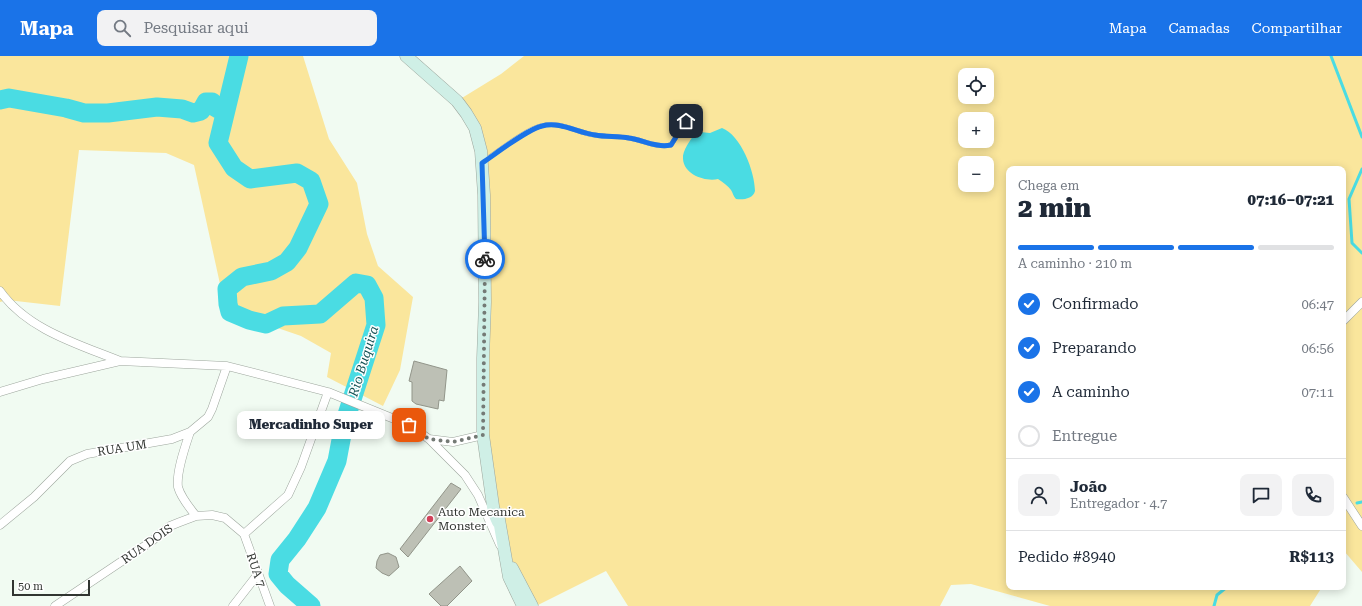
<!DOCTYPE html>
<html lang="pt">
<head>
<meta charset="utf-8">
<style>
  :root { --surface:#fff; --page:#f2f2f3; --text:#1f2937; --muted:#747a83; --line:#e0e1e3; --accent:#1a73e8 }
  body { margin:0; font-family:"Roboto Serif",serif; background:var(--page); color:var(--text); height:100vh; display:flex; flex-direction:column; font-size:15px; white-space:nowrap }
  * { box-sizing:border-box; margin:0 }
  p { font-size:13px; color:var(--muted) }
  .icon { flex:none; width:22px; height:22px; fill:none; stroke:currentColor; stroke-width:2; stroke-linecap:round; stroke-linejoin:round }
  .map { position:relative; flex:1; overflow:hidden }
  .drawer { position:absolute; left:1006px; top:110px; width:340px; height:424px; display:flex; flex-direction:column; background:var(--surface); border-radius:8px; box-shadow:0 2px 10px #0003 }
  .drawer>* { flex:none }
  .controls { position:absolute; left:958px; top:12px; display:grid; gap:8px }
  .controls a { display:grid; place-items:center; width:36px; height:36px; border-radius:8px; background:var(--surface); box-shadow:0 2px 10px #0003; font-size:20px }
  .scale { position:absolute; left:12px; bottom:10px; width:78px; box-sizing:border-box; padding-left:4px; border:2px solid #313531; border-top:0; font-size:11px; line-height:14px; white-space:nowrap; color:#313531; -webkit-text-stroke:3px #fff; paint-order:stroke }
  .pin { position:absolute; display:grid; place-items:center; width:34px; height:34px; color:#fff; margin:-17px; border-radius:8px; box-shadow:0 2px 6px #0006 }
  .courier { position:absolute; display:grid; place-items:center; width:40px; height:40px; margin:-20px; border:3px solid #1a73e8; border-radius:50%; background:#fff; color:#222; box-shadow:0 1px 5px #0007 }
  .bubble { position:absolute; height:28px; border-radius:8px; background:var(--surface); box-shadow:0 2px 10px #0003; font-size:13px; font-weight:800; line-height:28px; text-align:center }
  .summary em { font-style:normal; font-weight:800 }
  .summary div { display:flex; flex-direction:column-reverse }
  .summary { display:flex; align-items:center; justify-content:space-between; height:68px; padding:0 12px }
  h1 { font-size:26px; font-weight:800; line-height:30px }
  .bar { display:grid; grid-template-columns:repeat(4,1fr); gap:6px 4px; align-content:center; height:48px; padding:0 12px }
  .bar i { height:5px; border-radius:3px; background:var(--line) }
  .bar .on { background:var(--accent) }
  .bar p { grid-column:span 4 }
  .line { display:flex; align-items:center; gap:10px; padding:0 12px; border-top:1px solid var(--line) }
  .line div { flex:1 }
  .round { display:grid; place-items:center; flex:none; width:42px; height:42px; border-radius:8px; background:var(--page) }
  ol { padding:0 12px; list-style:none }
  li { display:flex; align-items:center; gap:12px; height:44px }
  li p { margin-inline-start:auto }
  li .icon { padding:4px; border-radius:50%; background:var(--accent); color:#fff; stroke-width:4 }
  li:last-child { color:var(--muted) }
  li i { width:22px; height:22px; border:2px solid var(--line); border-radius:50% }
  header { display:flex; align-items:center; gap:24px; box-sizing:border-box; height:56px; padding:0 20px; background:var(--accent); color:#fff }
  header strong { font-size:19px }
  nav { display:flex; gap:22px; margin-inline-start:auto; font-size:14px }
  .search { width:280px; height:36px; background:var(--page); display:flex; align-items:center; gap:10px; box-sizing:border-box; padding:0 14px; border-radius:8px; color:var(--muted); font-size:15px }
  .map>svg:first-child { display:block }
  .green { fill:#fae69c; fill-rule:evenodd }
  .water { fill:#4adce3 }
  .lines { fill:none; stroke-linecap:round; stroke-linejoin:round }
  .stream { stroke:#4adce3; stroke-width:3 }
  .river { stroke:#4adce3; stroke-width:19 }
  .building { fill:#bdc0b5; stroke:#92958a }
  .service-casing { stroke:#9da69d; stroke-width:5 }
  .minor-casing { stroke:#9da69d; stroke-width:9 }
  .secondary-casing { stroke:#9da69d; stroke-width:13 }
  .service { stroke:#fff; stroke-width:4 }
  .minor { stroke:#fff; stroke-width:8 }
  .secondary { stroke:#cfefe6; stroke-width:12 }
  .done { stroke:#747a75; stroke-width:4; stroke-dasharray:0 7.2 }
  .route { stroke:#1a73e8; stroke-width:5 }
  .poi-dot { fill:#d14159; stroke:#fff; stroke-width:1.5 }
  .labels { text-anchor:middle; stroke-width:3; stroke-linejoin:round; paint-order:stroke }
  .street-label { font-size:12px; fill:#313531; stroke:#fff }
  .poi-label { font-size:12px; fill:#313531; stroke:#fff; text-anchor:start }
  .water-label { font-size:13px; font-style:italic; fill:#155356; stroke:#fff }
</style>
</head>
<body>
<header>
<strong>Mapa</strong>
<div class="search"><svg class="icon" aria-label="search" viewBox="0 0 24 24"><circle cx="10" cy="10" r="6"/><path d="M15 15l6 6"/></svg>Pesquisar aqui</div>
<nav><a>Mapa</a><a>Camadas</a><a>Compartilhar</a></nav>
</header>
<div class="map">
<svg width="1362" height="550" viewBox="0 0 1362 550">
  <rect width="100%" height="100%" fill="#f1fbf2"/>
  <path class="green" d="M0 0H303L329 83 357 127 367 178 378 210 413 241 400 314 383 350 327 321 331 297 301 280 266 268 249 264 228 248 227 234 220 228 194 109 166 97 79 94 60 250 7 244 0 246Z
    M524 0H1362V516L1344 495 1343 496V113H1009V531H1322L1310 550H1050L971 528 951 529 940 550H628L606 515 536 550 504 500 488 416 481 95 457 45 501 18ZM965 19H987V41H965ZM965 63H987V85H965ZM965 107H987V129H965Z"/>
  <path class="water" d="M722 72C741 79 755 116 755 135 753 143 743 144 736 143 733 140 733 137 731 134 728 130 723 126 718 123 706 126 684 119 683 103 682 94 691 84 695 77L700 76 710 77Z"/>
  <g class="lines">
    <path class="stream" d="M1331 0 1362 81
      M1362 113 1349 143 1352 187 1362 197
      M1357 447 1362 446
      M1214 550 1217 539 1227 531"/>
    <path class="river" d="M239 0 218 87 234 112 250 123 297 117 311 125 319 148 298 192 287 206 271 215 242 221 227 233 228 248 230 256 249 264 266 268 283 260 320 258 356 227 367 229 374 242 376 269 344 368 337 405 317 452 297 483 280 504 278 518 287 529 311 550
      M0 44 9 42 66 52 84 57H108L157 51 182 53 193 57 201 55 206 46H212L215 51 225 57"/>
  </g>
  <path class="building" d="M414 305 447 314 444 345 439 344 438 353 416 348 412 345V326L409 325Z
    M451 427 461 433 408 501 400 493Z
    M388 497 396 501 399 511 389 520 382 517 376 512 377 505 380 499Z
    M460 510 472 525 447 550H441L429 538Z"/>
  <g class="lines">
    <defs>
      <path id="service" d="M484 105C499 95 525 74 541 70 559 64 578 77 595 79 606 81 618 80 629 82 643 84 656 92 671 89L686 65"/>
      <path id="minor" d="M0 235C28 274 78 288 120 305
        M1343 265 1362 246
        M0 336 43 323 120 305 227 310 328 336 409 369 429 383 465 419 478 439 500 489
        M190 376C185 391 176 416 178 431 181 442 190 452 196 460
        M429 383 453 386 483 379
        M1343 441 1362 470
        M0 469 34 441 70 405 87 398 172 383 190 376 208 361 212 353 227 310
        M244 478 288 439 301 411 328 336
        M244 478 270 550
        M55 550 152 485 170 470 180 466 196 460 212 459 225 462 244 478
        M233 550 258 518"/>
      <path id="secondary" d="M406 0 457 45 466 57 475 72 481 95 484 139 485 246 483 302V379L494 457 498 466
        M498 458 509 521 523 550
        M512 512 532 550"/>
    </defs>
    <use href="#service" class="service-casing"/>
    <use href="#minor" class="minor-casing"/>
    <use href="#secondary" class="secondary-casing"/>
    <use href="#service" class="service"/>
    <use href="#minor" class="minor"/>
    <use href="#secondary" class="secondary"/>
  </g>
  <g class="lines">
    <path class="done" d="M409 369 429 383 453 386 483 379 485 203"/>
    <path class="route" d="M485 203 482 107C497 97 526 74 542 70 560 65 578 77 595 79 606 81 618 80 629 82 643 84 656 92 671 89L686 65"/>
  </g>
  <circle class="poi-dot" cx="430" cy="463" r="4"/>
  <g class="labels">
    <g class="street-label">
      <text transform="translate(122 392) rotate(-9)" y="4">RUA UM</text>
      <text transform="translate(147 488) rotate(-35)" y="4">RUA DOIS</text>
      <text transform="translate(256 514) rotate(71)" y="4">RUA 7</text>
    </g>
    <g class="poi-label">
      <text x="438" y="460">Auto Mecanica<tspan x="438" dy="14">Monster</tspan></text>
    </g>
    <g class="water-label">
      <text transform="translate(363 305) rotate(-73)" y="5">Rio Buquira</text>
    </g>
  </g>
</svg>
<div class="controls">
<a><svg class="icon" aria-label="locate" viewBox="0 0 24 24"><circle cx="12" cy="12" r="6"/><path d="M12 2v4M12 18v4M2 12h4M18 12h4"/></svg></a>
<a>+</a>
<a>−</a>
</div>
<div class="scale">50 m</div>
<div class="pin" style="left:409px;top:369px;background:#ea580c"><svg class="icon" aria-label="bag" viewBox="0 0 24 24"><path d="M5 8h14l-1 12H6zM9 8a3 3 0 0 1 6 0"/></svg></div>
<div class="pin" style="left:686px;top:65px;background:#1f2937"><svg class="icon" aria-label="home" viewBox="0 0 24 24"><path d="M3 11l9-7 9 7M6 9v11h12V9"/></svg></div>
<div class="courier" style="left:485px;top:203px"><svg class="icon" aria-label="bike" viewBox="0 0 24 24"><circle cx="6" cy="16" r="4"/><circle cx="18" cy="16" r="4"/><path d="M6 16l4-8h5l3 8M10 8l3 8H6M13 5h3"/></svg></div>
<div class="bubble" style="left:237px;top:355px;width:148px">Mercadinho Super</div>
<section class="drawer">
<div class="summary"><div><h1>2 min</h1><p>Chega em</p></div><em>07:16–07:21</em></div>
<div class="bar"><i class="on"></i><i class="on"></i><i class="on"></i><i></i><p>A caminho · 210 m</p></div>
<ol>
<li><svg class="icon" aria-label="check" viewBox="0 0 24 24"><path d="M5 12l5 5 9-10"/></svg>Confirmado<p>06:47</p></li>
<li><svg class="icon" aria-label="check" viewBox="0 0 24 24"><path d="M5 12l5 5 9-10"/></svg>Preparando<p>06:56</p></li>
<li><svg class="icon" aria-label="check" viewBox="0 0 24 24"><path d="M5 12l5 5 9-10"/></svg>A caminho<p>07:11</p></li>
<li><i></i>Entregue</li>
</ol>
<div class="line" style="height:72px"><a class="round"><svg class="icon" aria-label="person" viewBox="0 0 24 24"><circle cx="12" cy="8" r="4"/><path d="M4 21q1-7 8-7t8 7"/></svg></a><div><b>João</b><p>Entregador · 4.7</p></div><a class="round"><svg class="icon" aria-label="chat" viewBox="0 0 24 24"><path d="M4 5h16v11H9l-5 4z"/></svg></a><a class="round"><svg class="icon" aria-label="phone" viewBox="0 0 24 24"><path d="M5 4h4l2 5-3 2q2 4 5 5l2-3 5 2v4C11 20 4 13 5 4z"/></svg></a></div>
<div class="line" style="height:52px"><div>Pedido #8940</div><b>R$113</b></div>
</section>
</div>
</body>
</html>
